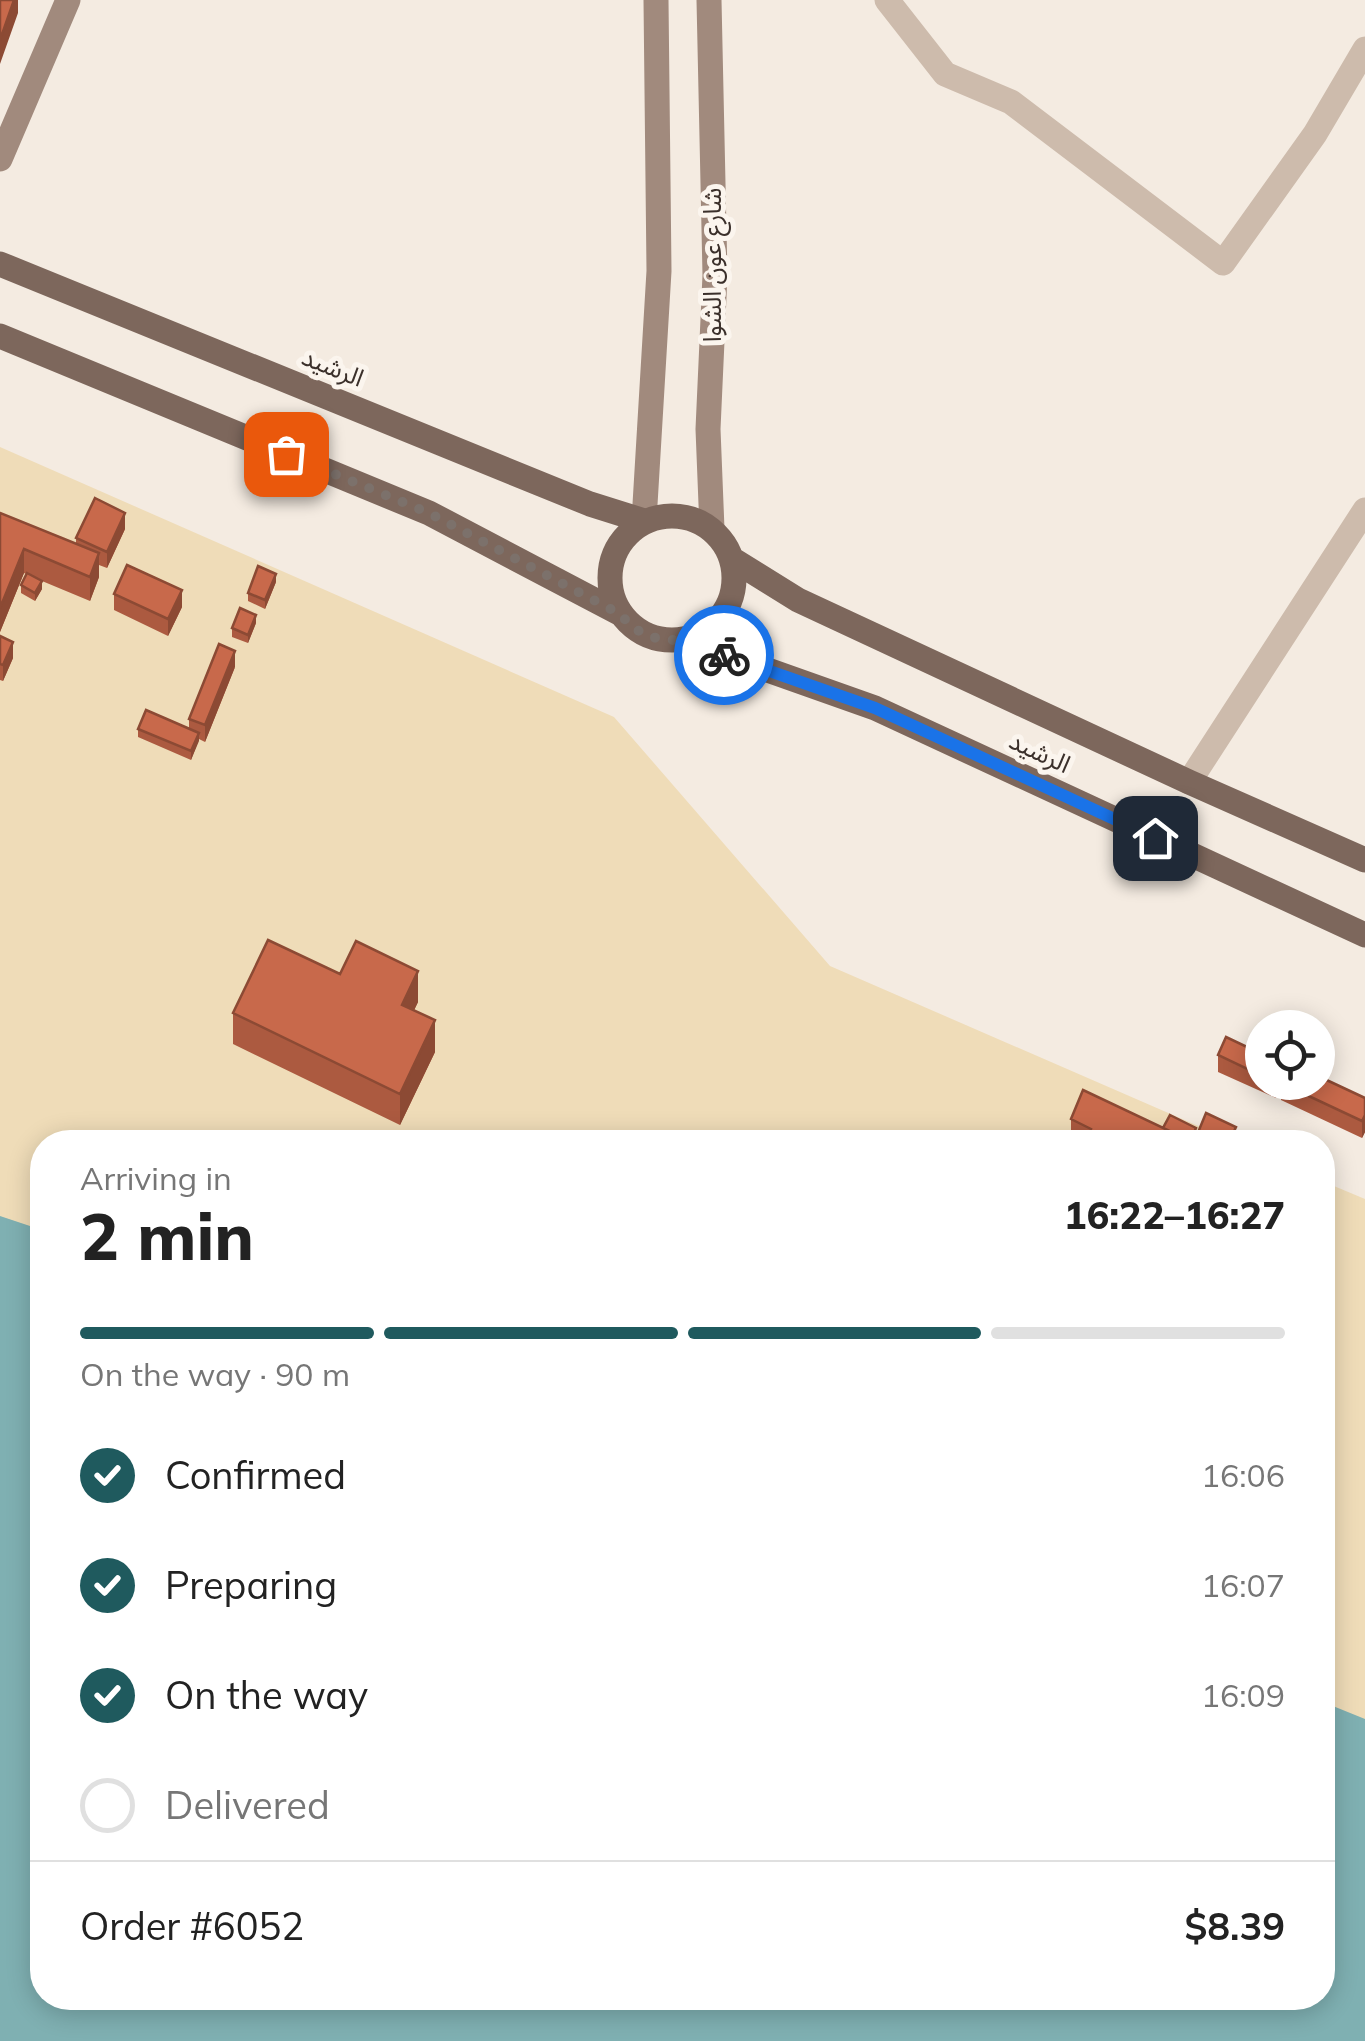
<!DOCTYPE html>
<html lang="en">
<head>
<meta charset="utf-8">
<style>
  :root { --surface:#fff; --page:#f6f6f6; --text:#222; --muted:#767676; --line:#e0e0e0; --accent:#1f5a5e }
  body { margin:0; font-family:Mulish,"Noto Sans Arabic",sans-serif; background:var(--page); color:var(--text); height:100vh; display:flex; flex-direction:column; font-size:38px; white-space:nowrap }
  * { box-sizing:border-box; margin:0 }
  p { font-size:32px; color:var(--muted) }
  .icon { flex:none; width:55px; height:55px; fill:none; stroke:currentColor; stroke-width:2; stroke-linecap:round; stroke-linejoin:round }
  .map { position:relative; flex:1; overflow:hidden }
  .side { position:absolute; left:30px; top:1130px; width:1305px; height:880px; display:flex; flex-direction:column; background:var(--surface); border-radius:40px; box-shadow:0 5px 25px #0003 }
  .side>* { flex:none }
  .buttons { position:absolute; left:1245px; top:1010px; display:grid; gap:20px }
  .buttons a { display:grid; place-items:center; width:90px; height:90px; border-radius:50%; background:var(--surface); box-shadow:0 5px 25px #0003; font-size:50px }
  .pin { position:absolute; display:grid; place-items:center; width:85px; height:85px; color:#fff; margin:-42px; border-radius:20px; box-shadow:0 5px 15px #0006 }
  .courier { position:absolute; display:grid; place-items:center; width:100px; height:100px; margin:-50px; border:8px solid #1a73e8; border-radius:50%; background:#fff; color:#222; box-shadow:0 2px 12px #0007 }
  .overview em { font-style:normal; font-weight:800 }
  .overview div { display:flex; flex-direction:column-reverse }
  .overview { display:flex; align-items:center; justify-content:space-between; height:170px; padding:0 50px }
  h1 { font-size:65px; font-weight:800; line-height:75px }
  .bar { display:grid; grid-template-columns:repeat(4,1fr); gap:15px 10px; align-content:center; height:120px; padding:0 50px }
  .bar i { height:12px; border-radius:8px; background:var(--line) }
  .bar .active { background:var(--accent) }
  .bar p { grid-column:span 4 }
  .line { display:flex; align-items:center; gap:25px; padding:0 50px; border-top:2px solid var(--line) }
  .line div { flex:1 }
  ol { padding:0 50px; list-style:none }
  li { display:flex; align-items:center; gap:30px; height:110px }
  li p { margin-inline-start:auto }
  li .icon { padding:10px; border-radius:50%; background:var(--accent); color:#fff; stroke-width:4 }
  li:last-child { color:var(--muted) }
  li i { width:55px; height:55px; border:5px solid var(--line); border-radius:50% }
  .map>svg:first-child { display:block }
  .sand { fill:#efdcb8 }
  .water { fill:#7fb0b2 }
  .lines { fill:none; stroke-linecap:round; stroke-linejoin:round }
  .street { stroke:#cdbbac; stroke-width:25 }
  .secondary { stroke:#a18a7d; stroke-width:25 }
  .primary { stroke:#7d675c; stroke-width:25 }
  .wall { fill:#ac5a40 }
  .shaded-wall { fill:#8c4a34 }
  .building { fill:#c8694b; stroke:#8c4a34; stroke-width:2.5 }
  .done { stroke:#7c716b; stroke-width:10; stroke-dasharray:0 18 }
  .route { stroke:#1a73e8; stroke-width:12 }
  .labels { text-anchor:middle; stroke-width:10; stroke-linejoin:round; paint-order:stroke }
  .street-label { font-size:25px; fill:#3b302b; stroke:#fbf5ee }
</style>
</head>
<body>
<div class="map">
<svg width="1365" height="2041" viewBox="0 0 1365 2041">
  <rect width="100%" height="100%" fill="#f4ebe1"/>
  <path class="sand" d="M0 447 614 717 830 966 1235 1142H42V1463L0 1444Z
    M1322 1181 1365 1199V1930L1323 1916Z"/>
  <path class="water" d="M0 1216 42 1230V1998H1322L1323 1702 1365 1719V2041H0Z"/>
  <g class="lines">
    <path class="street" d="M887 0 945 74 1011 102 1223 263 1315 134 1365 49
      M1189 782 1365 510"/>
    <path class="secondary" d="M709 0 715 275 708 429 712 529
      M0 159 68 0
      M644 521 659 271 656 0"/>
    <path class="primary" d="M0 264 590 504 644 521
      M0 336 429 513 621 614
      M610 578a62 62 0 1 1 124 0a62 62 0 1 1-124 0Z
      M732 559 798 600 1189 782 1365 860
      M683 640 875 708 1365 935"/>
  </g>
  <path class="wall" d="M0 513 76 544V538L125 529 107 568 99 565V577L90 601 42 581V589L35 601 21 593V585L26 574 24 573 0 632Z
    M276 582 265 609 248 601V593Z
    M114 594 182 607 168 636 114 610Z
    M256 623 248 643 232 637V628Z
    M0 636 13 658 3 681 0 680Z
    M235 667 205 742 199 739 191 760 138 737V729L189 728V719Z
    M340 974 418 1002 414 1010 435 1052 400 1125 233 1044V1013Z
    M1262 1054V1082H1318L1365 1098V1132L1362 1138 1281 1100V1086L1276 1098 1218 1072V1055Z
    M1071 1119 1163 1128 1196 1136 1193 1142H1071Z
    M1199 1130 1236 1135 1233 1142H1208L1199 1138Z"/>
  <path class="shaded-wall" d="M14 0H18V13L0 64V40Z
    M125 513V529L107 568V552Z
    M24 549V573L0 632V608Z
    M99 553V577L90 601V577Z
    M276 574V582L265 609V600Z
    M42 581V589L35 601V593Z
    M182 590V607L168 636V619Z
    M256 615V623L248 643V635Z
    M13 642V658L3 681V665Z
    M235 651V667L205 742V725Z
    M199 733V741L191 760V751Z
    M418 971V1002L402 1036V1005Z
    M435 1020V1052L400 1125V1094Z
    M1276 1082H1283L1276 1098Z
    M1365 1115V1132L1362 1138V1121Z
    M1236 1127V1135L1233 1142H1229Z"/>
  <path class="building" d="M0 0H14L0 40Z
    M95 498 125 513 107 552 76 538Z
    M0 513 99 553 90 577 24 549 0 608Z
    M127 565 182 590 168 619 114 594Z
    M258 566 276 574 265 600 248 593Z
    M27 573 42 581 35 593 21 585Z
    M240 608 256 615 248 635 232 628Z
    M0 636 13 642 3 665 0 664Z
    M219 644 235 651 205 725 189 719Z
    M146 710 199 733 191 751 138 729Z
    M268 940 340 974 356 941 418 971 402 1005 435 1020 400 1094 233 1013Z
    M1226 1037 1262 1054V1076L1218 1055Z
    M1318 1076 1365 1098V1115L1362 1121 1281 1083 1318 1082Z
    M1083 1090 1172 1132 1167 1142H1085L1091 1129 1071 1119Z
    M1206 1113 1236 1127 1229 1142H1225L1199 1130Z
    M1170 1115 1196 1128 1190 1142H1172V1132L1163 1128Z"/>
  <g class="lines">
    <path class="done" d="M286 454 429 513 620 614 632 627 648 636 665 640H683L724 655"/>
    <path class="route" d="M724 655 875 708 1155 838"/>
  </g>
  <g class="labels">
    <g class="street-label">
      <text transform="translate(712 265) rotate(-90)" y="9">شارع عون الشوا</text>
      <text transform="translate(333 367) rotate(22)" y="9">الرشيد</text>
      <text transform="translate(1040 752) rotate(25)" y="9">الرشيد</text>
    </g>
  </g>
</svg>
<div class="buttons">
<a><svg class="icon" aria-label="locate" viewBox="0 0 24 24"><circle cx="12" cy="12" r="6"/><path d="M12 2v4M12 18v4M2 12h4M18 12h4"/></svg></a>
</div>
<div class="pin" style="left:286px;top:454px;background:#ea580c"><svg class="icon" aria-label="bag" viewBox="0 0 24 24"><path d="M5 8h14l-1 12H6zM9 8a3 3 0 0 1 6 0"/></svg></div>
<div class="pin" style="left:1155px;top:838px;background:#1f2937"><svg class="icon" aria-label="home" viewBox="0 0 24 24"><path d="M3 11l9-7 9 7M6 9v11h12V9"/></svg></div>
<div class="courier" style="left:724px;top:655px"><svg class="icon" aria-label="bike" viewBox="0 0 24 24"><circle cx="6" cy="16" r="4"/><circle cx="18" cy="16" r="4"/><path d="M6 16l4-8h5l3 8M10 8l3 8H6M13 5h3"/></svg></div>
<section class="side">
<div class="overview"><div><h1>2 min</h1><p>Arriving in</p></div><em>16:22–16:27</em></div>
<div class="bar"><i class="active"></i><i class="active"></i><i class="active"></i><i></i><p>On the way · 90 m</p></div>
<ol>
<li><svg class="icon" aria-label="check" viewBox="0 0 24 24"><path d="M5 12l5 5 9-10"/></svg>Confirmed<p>16:06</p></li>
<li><svg class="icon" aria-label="check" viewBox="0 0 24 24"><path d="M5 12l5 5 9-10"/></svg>Preparing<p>16:07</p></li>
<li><svg class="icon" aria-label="check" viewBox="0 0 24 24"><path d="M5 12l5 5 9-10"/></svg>On the way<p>16:09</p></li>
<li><i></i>Delivered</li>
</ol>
<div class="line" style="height:130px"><div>Order #6052</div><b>$8.39</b></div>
</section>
</div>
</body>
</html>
